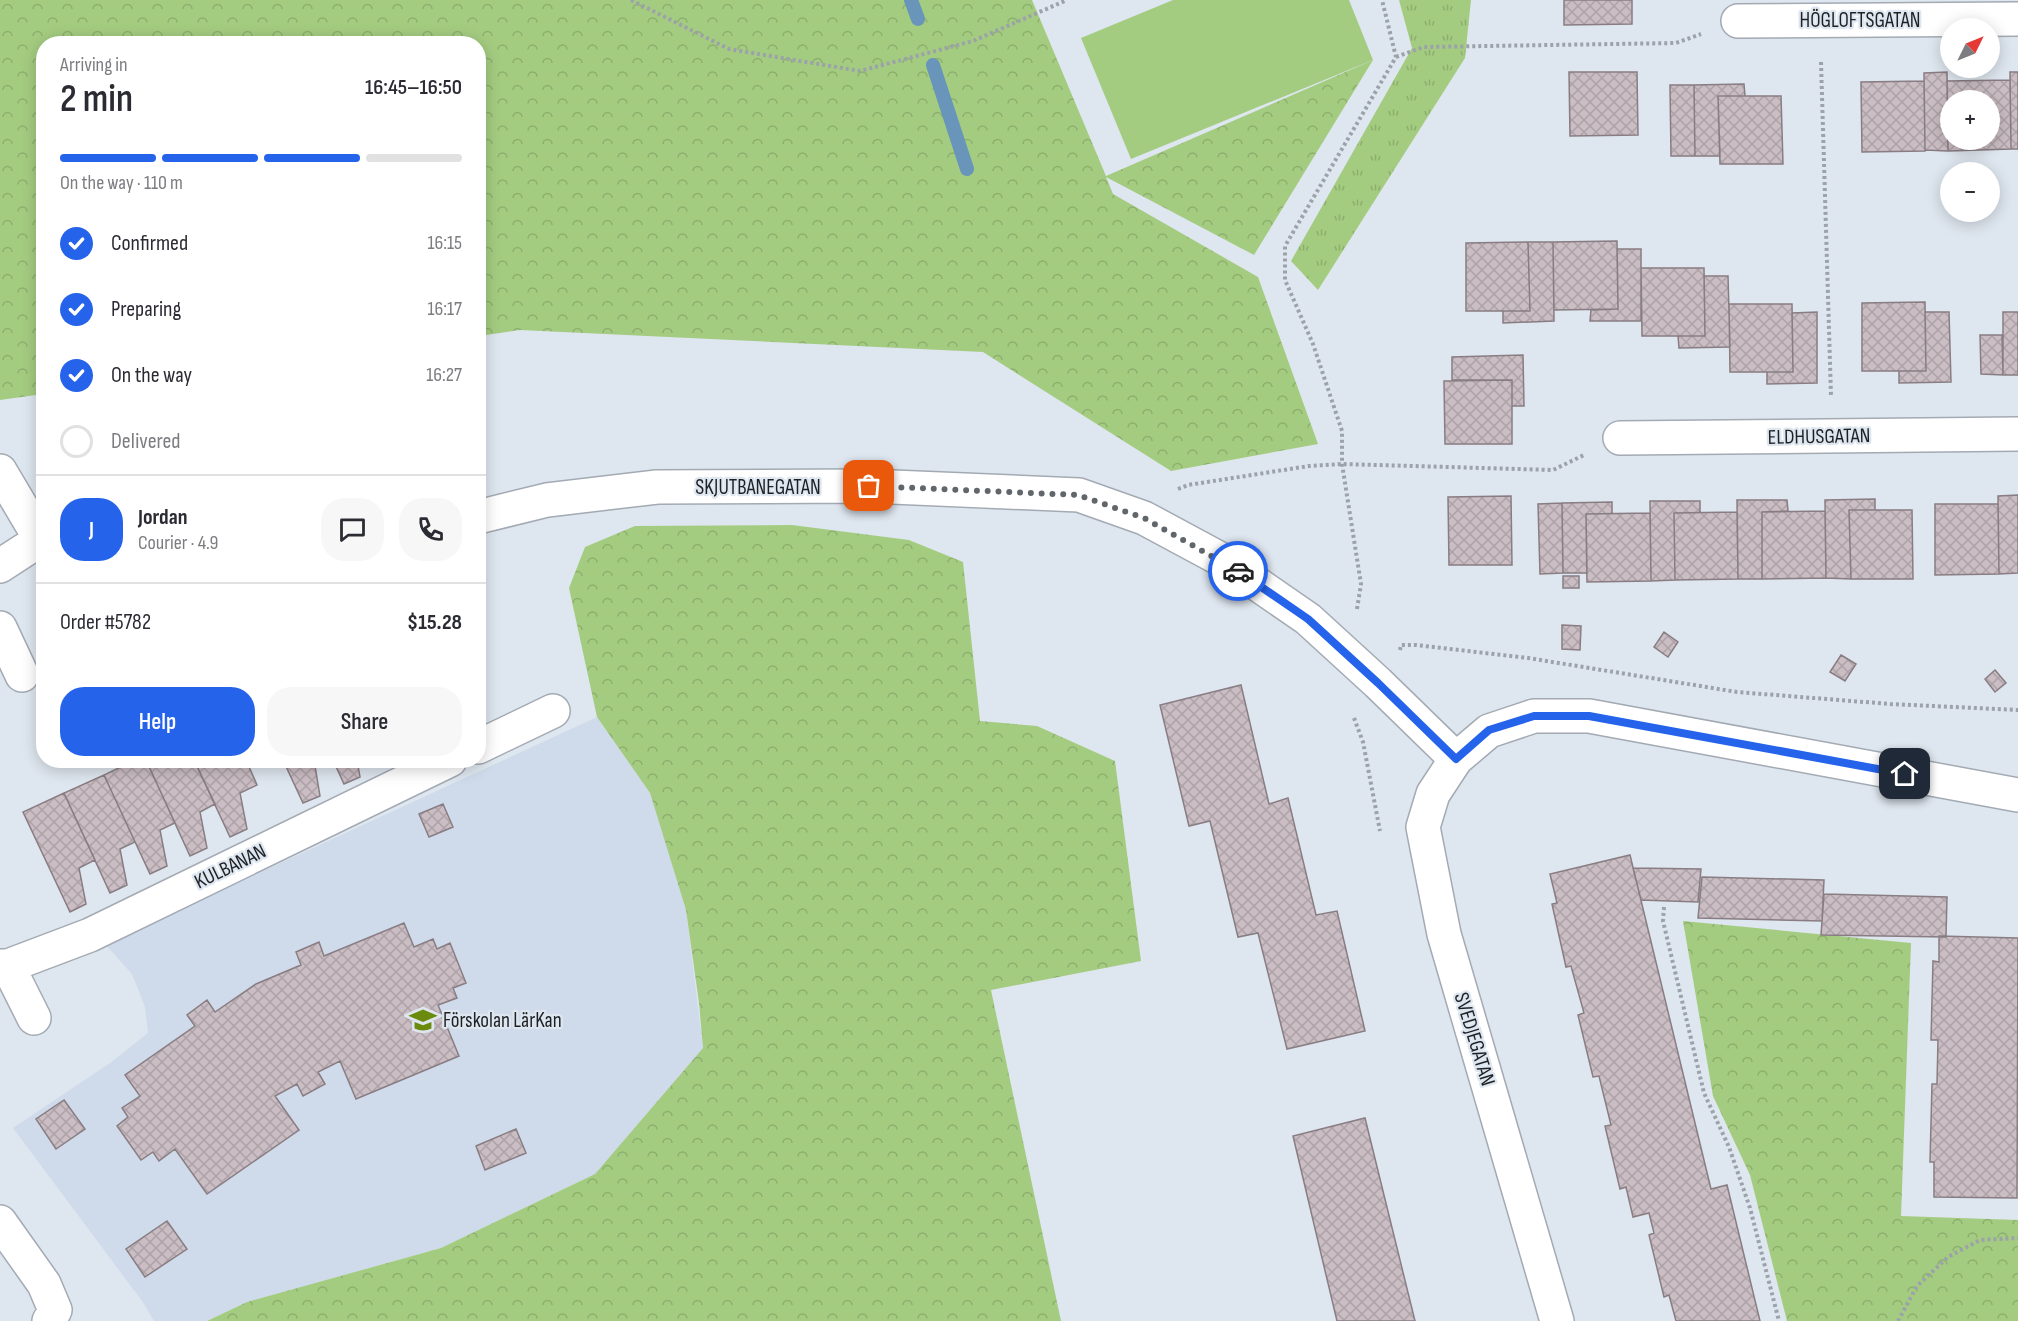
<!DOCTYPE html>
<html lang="en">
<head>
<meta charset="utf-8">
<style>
  :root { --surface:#fff; --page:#f7f7f7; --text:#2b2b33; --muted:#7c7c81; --line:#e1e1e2; --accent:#2563eb }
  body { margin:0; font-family:"Sofia Sans Condensed",sans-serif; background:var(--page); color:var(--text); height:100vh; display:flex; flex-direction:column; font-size:22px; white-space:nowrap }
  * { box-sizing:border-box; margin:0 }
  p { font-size:20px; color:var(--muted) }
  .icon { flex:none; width:33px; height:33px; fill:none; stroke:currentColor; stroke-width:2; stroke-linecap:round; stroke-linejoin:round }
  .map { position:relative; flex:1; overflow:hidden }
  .sheet { position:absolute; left:36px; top:36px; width:450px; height:732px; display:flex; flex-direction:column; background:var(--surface); border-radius:24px; box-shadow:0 3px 15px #0003 }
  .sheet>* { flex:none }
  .needle { width:39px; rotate:47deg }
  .controls { position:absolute; left:1940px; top:18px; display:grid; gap:12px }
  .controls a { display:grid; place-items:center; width:60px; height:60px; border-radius:50%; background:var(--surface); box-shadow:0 3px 15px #0003; font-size:30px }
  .pin { position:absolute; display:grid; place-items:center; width:51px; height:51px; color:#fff; margin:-26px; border-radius:12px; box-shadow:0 3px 9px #0006 }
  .courier { position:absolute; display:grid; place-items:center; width:60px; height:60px; margin:-30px; border:4px solid #2563eb; border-radius:50%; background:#fff; color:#222; box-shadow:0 2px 8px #0007 }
  .overview em { font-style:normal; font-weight:600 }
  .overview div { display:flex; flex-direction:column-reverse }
  .overview { display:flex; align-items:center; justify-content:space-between; height:102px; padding:0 24px }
  h1 { font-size:39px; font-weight:600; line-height:45px }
  .bar { display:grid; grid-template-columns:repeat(4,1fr); gap:9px 6px; align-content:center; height:72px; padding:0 24px }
  .bar i { height:8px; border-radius:4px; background:var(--line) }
  .bar .selected { background:var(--accent) }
  .bar p { grid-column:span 4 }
  .line { display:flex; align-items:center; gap:15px; padding:0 24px; border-top:2px solid var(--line) }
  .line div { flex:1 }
  .round { display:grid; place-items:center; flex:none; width:63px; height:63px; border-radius:24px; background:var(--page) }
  ol { padding:0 24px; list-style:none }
  li { display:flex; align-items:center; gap:18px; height:66px }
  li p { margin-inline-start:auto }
  li .icon { padding:6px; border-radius:50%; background:var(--accent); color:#fff; stroke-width:4 }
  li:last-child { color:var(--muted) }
  li i { width:33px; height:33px; border:3px solid var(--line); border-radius:50% }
  .primary-button { display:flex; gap:12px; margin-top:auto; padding:12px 24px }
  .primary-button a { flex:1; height:69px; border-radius:24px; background:var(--accent); color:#fff; font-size:24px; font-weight:600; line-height:69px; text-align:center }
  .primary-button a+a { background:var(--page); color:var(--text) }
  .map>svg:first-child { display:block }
  .built { fill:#cfdbeb }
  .grass { fill:url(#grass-tufts) }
  .forest { fill:url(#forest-crowns) }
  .pitch { fill:#a4cc80 }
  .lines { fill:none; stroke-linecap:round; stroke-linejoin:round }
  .stream { stroke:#6995ba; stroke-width:14 }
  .building { fill:url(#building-cross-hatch); stroke:#887d82; stroke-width:1.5; fill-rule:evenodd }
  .minor-casing { stroke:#a3aab3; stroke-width:36 }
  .path { stroke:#9ca2a9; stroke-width:4; stroke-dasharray:3 3; stroke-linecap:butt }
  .minor { stroke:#fff; stroke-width:33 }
  .done { stroke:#61666b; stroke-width:6; stroke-dasharray:0 10.8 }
  .route { stroke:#2563eb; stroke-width:8 }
  .labels { text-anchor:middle; stroke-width:4.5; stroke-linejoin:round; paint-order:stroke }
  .street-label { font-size:21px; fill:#1e2124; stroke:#dee6ef }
  .poi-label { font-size:21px; fill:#1e2124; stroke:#dee6ef; text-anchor:start }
</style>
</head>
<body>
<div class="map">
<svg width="2018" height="1321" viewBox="0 0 2018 1321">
  <defs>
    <pattern id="grass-tufts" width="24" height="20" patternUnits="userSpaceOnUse" patternTransform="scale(1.5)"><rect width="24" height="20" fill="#a4cc80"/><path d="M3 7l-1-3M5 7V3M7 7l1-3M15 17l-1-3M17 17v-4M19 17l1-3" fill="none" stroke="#8daf6e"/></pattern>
    <pattern id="forest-crowns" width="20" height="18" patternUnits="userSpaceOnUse" patternTransform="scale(1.5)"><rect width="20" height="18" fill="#a4cc80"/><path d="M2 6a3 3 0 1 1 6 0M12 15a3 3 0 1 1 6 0" fill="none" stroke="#8daf6e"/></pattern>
    <pattern id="building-cross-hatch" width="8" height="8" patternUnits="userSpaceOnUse" patternTransform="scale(1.5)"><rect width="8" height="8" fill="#cabdc3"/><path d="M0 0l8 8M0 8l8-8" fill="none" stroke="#ada2a7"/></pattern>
  </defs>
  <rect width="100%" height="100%" fill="#dee6ef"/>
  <path class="built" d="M597 717 650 793 686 910 703 1048 595 1174 441 1248 247 1302 207 1321H154L142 1301 13 1128 110 1063 148 1033 145 1007 132 974 105 944Z"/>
  <path class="grass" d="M1399 0H1471L1465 58 1318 290 1291 261 1412 48Z"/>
  <path class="forest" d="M0 0H1032L1106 176 1373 60 1254 255 1106 177 1113 194 1258 277 1318 444 1171 471 983 352 520 330 479 336 478 44H44L43 394 0 400Z
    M792 525 909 540 963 562 980 721 1037 726 1115 761 1141 961 991 990 1061 1321H207L247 1302 441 1248 595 1174 703 1048 699 1003 686 910 650 793 597 717 569 588 585 547 635 526Z
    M1683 921 1911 943 1901 1216 2018 1220V1321H1787L1750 1175 1713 1096Z"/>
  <path class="pitch" d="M1173 0H1349L1373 60 1131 159 1081 38Z"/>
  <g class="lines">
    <path class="stream" d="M911 0 918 19
      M933 65 967 169"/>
  </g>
  <path class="building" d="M1564 0H1632V24L1564 25Z
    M1569 72H1637L1638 135 1570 136Z
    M1947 72 1948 151 1925 150 1924 73Z
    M2010 72H2018V149H2011Z
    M2010 80 2011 149 1948 151 1947 81ZM1950 100H1989V140H1950Z
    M1924 81 1925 151 1862 152 1861 82Z
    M1744 84 1745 96H1718L1720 156H1695L1694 85Z
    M1670 85H1694L1695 156H1671Z
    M1718 96H1781L1783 164H1720Z
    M1617 241 1618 309 1554 310 1553 242Z
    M1528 242 1530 311H1466V243Z
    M1528 242H1553L1554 321 1503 323V311H1530Z
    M1617 249H1641V321H1590L1591 310 1618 309Z
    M1641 268H1704L1705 336H1642Z
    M1704 276H1728L1730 347 1679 348 1678 336H1705Z
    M1925 302 1926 371H1862V303Z
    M1729 304H1792L1793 372H1730Z
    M1817 312V383L1767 384V372H1793L1792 313Z
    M1925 312H1949L1951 382 1899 383V371H1926Z
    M2003 312H2018V375H2003Z
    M1980 335H2002L2003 375 1981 374Z
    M1523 355 1524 406H1512V380H1452V357Z
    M1512 380V444H1445L1444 381Z
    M2018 495V573L1999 574 1998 496Z
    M1511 496 1512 565H1449L1448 497Z
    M1875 499V510H1849L1851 579 1826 578 1825 500Z
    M1737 500H1787L1788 511 1762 512V579H1738Z
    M1650 501H1700V513H1674L1675 580 1651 581Z
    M1612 502V514H1586L1587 573H1563L1562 503Z
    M1562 503 1563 573 1540 574 1538 504Z
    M1935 504H1998L1999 574 1935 575Z
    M1849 510H1912L1913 579H1851Z
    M1825 511 1826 578 1762 579V512Z
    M1737 512 1738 579 1675 580 1674 513Z
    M1650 513 1651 581 1587 582 1586 514Z
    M1563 576H1579V588H1563Z
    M1562 625 1581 626 1580 650 1562 649Z
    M1664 632 1678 642 1668 657 1654 647Z
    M1841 655 1856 664 1845 681 1830 672Z
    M1995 670 2006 683 1995 692 1985 679Z
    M1241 685 1269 804 1288 798 1316 915 1337 911 1365 1031 1287 1049 1258 933 1238 937 1210 821 1189 826 1160 705Z
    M135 760H146L175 823 160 830 167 866 150 874 104 775Z
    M146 760H194L215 804 200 812 207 848 190 856Z
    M194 760H246L257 785 240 793 247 829 230 837Z
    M283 760H314L320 796 303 803Z
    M333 760H357L360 777 344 784Z
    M104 775 135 842 120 849 127 885 110 893 64 793Z
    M64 793 95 860 79 868 86 904 70 912 23 812Z
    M443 804 453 827 429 837 419 814Z
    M1630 855 1711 1189 1727 1185 1760 1321H1676L1669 1295 1664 1297 1649 1235 1654 1233 1649 1213 1633 1217 1626 1187 1620 1189 1605 1126 1611 1125 1599 1076 1593 1077 1578 1015 1584 1013 1571 966 1566 967 1552 904 1557 903 1550 874Z
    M1633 868 1701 869 1698 902 1641 900Z
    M1702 877 1824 880 1822 921 1698 918Z
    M1824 894 1947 897 1946 937 1821 935Z
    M404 923 414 947 433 939 437 949 450 943 466 983 453 988 457 998 438 1005 459 1056 356 1099 340 1061 318 1072 325 1084 303 1096 297 1084 275 1096 299 1130 207 1194 175 1149 159 1161 153 1152 141 1160 117 1126 128 1117 122 1108 140 1096 125 1075 195 1026 187 1015 207 1000 215 1012 256 984 301 965 296 952 319 942 324 956Z
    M1939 936 2018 938 2017 1198 1934 1197V1162H1930L1932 1084H1937L1938 1040H1931L1933 961 1939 962Z
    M64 1100 85 1129 56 1149 36 1119Z
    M1365 1118 1415 1321H1337L1293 1136Z
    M516 1129 526 1153 485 1170 476 1146Z
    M167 1221 187 1249 145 1277 126 1249Z"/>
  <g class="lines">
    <defs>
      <path id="minor" d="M1738 21 2018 19
        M1620 438 2018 434
        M0 471 44 545
        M478 517 547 500 657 487 869 486 1079 495 1144 518 1224 561 1308 619 1378 683 1456 759
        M0 566 40 540
        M0 628 22 675
        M478 747 553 711
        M0 966H8L34 1018
        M8 966 90 935 450 760
        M0 1222 44 1284 55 1310 49 1321
        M1557 1321 1444 934 1423 827 1433 794 1456 759 1489 731 1534 716H1589L2018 795"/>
    </defs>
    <use href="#minor" class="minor-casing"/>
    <path class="path" d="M631 0 729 49 860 71 973 41 1067 0
      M1396 57 1424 47 1676 43 1701 34
      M1821 62 1831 396
      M1178 489 1188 485 1309 466 1342 464 1553 470 1584 455
      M1357 609 1361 584 1342 464V431L1313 344 1285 280V246L1396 57 1382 0
      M1400 650 1401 645H1416L1528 658 1737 692 1890 704 2018 710
      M1354 718 1363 742 1380 831
      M1664 907 1663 921 1704 1093 1729 1147 1750 1208 1779 1321
      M1898 1321 1917 1286 1948 1257 1980 1240 2018 1238"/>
    <use href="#minor" class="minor"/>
  </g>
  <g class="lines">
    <path class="done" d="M869 486 1078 495 1144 518 1238 571"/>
    <path class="route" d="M1238 571 1308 619 1378 683 1456 759 1489 730 1534 716H1589L1905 774"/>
  </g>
  <defs>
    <symbol id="school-bare" viewBox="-9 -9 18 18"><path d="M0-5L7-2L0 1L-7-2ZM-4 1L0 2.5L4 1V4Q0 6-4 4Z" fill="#6a8b0e" stroke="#dee6ef" stroke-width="2.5" paint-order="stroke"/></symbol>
  </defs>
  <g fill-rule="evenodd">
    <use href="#school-bare" x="404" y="1001" width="38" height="38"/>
  </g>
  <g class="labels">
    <g class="street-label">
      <text x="1860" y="27">HÖGLOFTSGATAN</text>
      <text transform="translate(1819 436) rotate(-1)" y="7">ELDHUSGATAN</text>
      <text x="758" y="494">SKJUTBANEGATAN</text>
      <text transform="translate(230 866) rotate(-26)" y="7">KULBANAN</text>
      <text transform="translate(1475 1039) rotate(73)" y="7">SVEDJEGATAN</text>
    </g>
    <g class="poi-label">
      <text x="443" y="1027">Förskolan LärKan</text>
    </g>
  </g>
</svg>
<div class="controls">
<a><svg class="needle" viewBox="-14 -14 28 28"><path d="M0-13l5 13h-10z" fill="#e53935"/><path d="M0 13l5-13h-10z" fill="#7c7c81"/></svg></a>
<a>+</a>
<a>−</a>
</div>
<div class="pin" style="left:869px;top:486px;background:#ea580c"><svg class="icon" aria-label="bag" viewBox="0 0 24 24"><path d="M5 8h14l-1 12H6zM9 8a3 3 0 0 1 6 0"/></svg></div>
<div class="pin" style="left:1905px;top:774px;background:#1f2937"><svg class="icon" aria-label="home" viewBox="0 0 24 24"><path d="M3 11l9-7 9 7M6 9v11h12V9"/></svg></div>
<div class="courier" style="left:1238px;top:571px"><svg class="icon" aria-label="car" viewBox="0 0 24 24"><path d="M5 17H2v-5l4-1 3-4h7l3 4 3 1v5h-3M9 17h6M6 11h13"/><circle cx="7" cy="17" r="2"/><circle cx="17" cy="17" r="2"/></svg></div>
<section class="sheet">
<div class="overview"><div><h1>2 min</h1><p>Arriving in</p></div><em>16:45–16:50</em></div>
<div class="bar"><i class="selected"></i><i class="selected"></i><i class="selected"></i><i></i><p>On the way · 110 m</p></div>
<ol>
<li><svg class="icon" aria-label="check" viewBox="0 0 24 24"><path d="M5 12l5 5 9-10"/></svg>Confirmed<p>16:15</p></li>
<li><svg class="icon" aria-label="check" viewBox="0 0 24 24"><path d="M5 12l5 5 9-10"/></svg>Preparing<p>16:17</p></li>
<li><svg class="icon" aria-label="check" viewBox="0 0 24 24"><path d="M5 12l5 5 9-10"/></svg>On the way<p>16:27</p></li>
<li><i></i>Delivered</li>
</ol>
<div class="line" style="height:108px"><b class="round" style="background:var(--accent);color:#fff">J</b><div><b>Jordan</b><p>Courier · 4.9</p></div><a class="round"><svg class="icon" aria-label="chat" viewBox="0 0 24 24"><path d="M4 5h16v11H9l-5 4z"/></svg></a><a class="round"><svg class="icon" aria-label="phone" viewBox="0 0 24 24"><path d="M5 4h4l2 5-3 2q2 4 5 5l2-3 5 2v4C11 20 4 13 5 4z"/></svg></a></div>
<div class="line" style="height:78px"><div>Order #5782</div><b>$15.28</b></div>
<div class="primary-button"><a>Help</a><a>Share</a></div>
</section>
</div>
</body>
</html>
